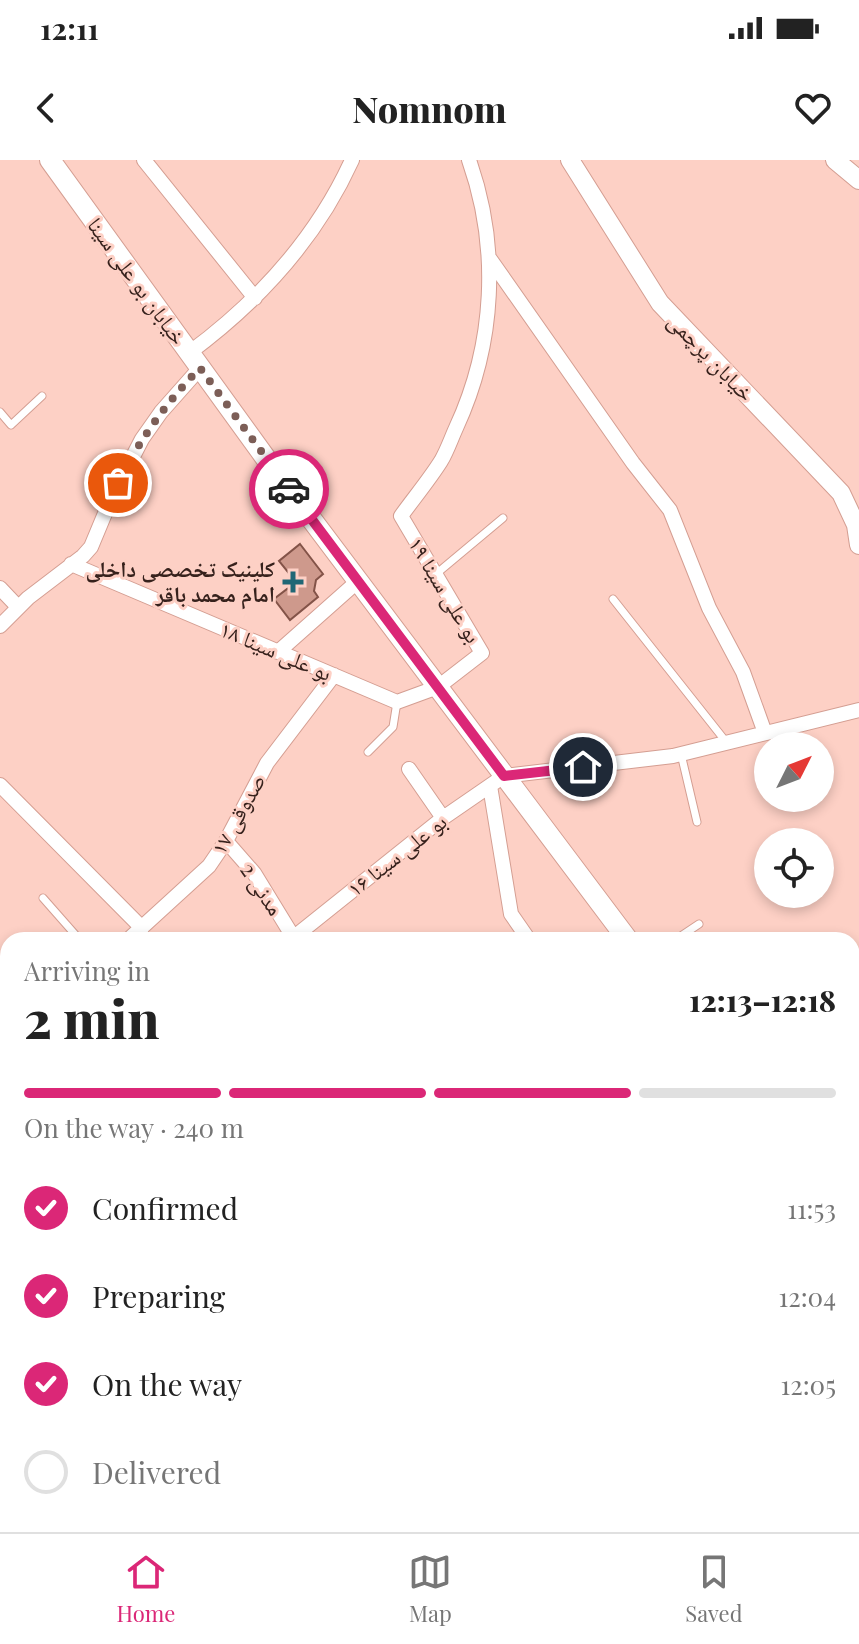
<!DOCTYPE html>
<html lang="en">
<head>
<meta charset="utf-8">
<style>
  :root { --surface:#fff; --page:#f6f6f6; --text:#222; --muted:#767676; --line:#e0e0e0; --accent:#db2777 }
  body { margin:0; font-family:"Playfair Display","Noto Naskh Arabic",serif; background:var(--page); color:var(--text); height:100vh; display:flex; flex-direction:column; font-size:30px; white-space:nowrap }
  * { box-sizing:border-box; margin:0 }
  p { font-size:26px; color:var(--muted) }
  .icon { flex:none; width:44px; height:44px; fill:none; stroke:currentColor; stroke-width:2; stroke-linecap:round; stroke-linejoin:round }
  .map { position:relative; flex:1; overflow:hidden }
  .details { position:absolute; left:0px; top:772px; width:860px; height:600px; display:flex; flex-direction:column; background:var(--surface); border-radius:24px 24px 0 0; box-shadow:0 4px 12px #0003 }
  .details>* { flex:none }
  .needle { width:52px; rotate:48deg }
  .buttons { position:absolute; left:754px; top:572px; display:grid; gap:16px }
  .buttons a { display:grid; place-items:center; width:80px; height:80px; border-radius:50%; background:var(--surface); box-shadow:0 4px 12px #0003; font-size:40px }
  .pin { position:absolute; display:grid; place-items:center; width:68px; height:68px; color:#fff; margin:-34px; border:4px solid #fff; border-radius:50%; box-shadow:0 2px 8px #0007 }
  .courier { position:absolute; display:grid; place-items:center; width:80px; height:80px; margin:-40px; border:6px solid #db2777; border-radius:50%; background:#fff; color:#222; box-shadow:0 2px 10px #0007 }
  .headline em { font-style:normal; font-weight:800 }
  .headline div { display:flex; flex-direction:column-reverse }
  .headline { display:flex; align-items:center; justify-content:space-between; height:136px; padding:0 24px }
  h1 { font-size:52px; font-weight:800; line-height:60px }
  .bar { display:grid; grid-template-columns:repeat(4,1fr); gap:12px 8px; align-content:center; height:96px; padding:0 24px }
  .bar i { height:10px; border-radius:6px; background:var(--line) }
  .bar .active { background:var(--accent) }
  .bar p { grid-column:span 4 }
  ol { padding:0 24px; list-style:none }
  li { display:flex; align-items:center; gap:24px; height:88px }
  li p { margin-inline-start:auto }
  li .icon { padding:8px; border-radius:50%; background:var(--accent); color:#fff; stroke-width:4 }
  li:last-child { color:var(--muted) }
  li i { width:44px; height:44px; border:4px solid var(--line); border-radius:50% }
  .status { display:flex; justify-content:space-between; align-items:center; height:56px; padding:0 40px; background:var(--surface); direction:ltr }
  .status svg { height:22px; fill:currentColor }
  header { display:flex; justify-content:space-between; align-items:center; height:104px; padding:0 24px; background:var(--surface); font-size:36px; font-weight:800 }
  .dock { display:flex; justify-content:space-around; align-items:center; height:112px; border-top:2px solid var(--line); background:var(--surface); font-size:22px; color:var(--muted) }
  .dock a { display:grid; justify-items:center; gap:4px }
  .dock .active { color:var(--accent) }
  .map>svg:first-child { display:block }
  .building { fill:#ce998c; stroke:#835348; stroke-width:2 }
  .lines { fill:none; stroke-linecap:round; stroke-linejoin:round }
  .service-casing { stroke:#d49e92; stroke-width:9 }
  .minor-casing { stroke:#d49e92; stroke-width:16 }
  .tertiary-casing { stroke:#d49e92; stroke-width:20 }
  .secondary-casing { stroke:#d49e92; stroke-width:22 }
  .primary-casing { stroke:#d49e92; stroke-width:24 }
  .service { stroke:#fff; stroke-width:7 }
  .minor { stroke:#fff; stroke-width:14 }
  .tertiary { stroke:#fff; stroke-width:18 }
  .secondary { stroke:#fff; stroke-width:20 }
  .primary { stroke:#fff; stroke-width:22 }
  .done { stroke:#7c5e57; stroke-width:8; stroke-dasharray:0 14.4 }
  .route { stroke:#db2777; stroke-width:10 }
  .poi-dot { fill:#206775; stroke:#fdd0c5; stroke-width:3 }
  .labels { text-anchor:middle; stroke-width:6; stroke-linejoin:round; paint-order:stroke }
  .street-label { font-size:22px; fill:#36211c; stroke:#fdd0c5 }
  .poi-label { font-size:22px; font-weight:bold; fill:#36211c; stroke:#fdd0c5; text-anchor:end }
</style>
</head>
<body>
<div class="status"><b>12:11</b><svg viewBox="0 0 49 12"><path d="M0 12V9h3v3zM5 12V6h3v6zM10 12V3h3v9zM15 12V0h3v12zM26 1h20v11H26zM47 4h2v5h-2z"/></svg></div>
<header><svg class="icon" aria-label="back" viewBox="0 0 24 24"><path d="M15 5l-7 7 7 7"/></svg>Nomnom<svg class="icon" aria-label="heart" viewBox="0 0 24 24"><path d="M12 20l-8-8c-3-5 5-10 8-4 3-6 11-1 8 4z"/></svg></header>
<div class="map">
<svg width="859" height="1372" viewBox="0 0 859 1372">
  <rect width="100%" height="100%" fill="#fdd0c5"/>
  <path class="building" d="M300 384 323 414 316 420 314 431 318 437 290 460 274 439 296 422 279 401Z"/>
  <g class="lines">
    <defs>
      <path id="service" d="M0 252 11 265 42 236
        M436 414 503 358
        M613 439 727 583
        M368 592 393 567 397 542
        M681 594 697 662
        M43 738 80 780
        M675 780 699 764
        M855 799 859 796
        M852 1001 859 996
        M852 1311 859 1307
        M0 1336 8 1347
        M22 1364 28 1372
        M55 1364 59 1368
        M395 1364 400 1372
        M834 1364 839 1372
        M31 1372 42 1364
        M111 1372 119 1364
        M753 1372 766 1364"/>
      <path id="minor" d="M144 0 255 138
        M490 99 633 303 670 350 709 448 743 512 765 573
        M189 193C258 142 316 79 352 0
        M71 404 397 542 438 527 482 493 401 356C414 338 429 320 441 301 447 291 451 279 456 268 495 184 500 88 469 0
        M0 428 18 447
        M0 466 28 438 83 396 91 387 111 339 142 279 161 252 200 208
        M278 492 358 421
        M409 609 443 658
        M0 625 142 768
        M490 626 511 754 529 780
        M226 681 254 713 295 780
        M293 778 443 658 504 616 673 596 859 550
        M128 780 209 706 226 681 267 603 334 515
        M0 897 8 890
        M852 1160 856 1165 859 1162
        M458 1364 459 1372"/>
      <path id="tertiary" d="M570 0 660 143 841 333 856 365 859 385
        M835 0 859 20"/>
      <path id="secondary" d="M50 0 267 300 628 780
        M852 1079 859 1088"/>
      <path id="primary" d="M0 1118 8 1128
        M0 1147 8 1157
        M165 1364 171 1372
        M187 1364 194 1372"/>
    </defs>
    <use href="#service" class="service-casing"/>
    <use href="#minor" class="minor-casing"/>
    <use href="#tertiary" class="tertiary-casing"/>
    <use href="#secondary" class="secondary-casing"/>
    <use href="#primary" class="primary-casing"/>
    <use href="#service" class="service"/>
    <use href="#minor" class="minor"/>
    <use href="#tertiary" class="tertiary"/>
    <use href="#secondary" class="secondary"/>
    <use href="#primary" class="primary"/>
  </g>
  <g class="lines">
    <path class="done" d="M118 323C139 280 167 242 200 208L289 329"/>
    <path class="route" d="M289 329 504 616 583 607"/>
  </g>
  <path class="poi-dot" d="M289 410h8v8h8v8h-8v8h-8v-8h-8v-8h8z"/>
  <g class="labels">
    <g class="street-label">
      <text transform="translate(137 121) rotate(54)" y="8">خیابان بو علی سینا</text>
      <text transform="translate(711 197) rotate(46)" y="8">خیابان پرچمی</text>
      <text transform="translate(445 430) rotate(59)" y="8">بو علی سینا ۱۹</text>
      <text transform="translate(276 491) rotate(23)" y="8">بو علی سینا ۱۸</text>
      <text transform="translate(238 654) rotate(-61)" y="8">صدوقی ۱۷</text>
      <text transform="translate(397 695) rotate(-38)" y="8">بو علی سینا ۱۶</text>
      <text transform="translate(262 729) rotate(56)" y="8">مدنی 2</text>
    </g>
    <g class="poi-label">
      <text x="275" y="417">کلینیک تخصصی داخلی<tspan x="275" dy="25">امام محمد باقر</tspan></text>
    </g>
  </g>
</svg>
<div class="buttons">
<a><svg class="needle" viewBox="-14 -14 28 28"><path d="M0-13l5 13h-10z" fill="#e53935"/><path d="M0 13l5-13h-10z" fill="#767676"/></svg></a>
<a><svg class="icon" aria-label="locate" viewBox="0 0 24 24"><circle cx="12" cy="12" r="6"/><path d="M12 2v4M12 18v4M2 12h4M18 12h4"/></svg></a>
</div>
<div class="pin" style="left:118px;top:323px;background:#ea580c"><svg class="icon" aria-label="bag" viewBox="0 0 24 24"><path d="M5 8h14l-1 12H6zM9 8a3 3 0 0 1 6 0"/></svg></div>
<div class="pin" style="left:583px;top:607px;background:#1f2937"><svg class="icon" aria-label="home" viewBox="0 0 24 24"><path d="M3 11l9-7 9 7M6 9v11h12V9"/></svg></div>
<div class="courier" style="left:289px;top:329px"><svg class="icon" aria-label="car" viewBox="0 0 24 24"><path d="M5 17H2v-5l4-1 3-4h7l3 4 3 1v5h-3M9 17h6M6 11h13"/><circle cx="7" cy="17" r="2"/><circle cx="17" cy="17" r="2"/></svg></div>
<section class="details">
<div class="headline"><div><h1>2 min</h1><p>Arriving in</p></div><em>12:13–12:18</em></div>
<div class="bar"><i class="active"></i><i class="active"></i><i class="active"></i><i></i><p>On the way · 240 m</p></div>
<ol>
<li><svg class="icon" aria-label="check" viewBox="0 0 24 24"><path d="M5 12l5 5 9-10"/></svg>Confirmed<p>11:53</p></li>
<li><svg class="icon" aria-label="check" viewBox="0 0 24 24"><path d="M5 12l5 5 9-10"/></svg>Preparing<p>12:04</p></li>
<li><svg class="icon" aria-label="check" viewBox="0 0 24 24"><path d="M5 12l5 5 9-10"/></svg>On the way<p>12:05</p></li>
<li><i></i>Delivered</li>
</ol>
</section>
</div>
<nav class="dock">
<a class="active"><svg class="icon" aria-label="home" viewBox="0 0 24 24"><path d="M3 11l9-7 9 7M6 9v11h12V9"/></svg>Home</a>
<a><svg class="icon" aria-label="map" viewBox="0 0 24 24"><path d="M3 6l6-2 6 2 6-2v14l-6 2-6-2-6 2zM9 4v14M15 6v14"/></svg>Map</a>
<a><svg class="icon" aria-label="saved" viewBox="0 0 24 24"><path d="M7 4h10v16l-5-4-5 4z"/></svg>Saved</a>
</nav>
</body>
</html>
